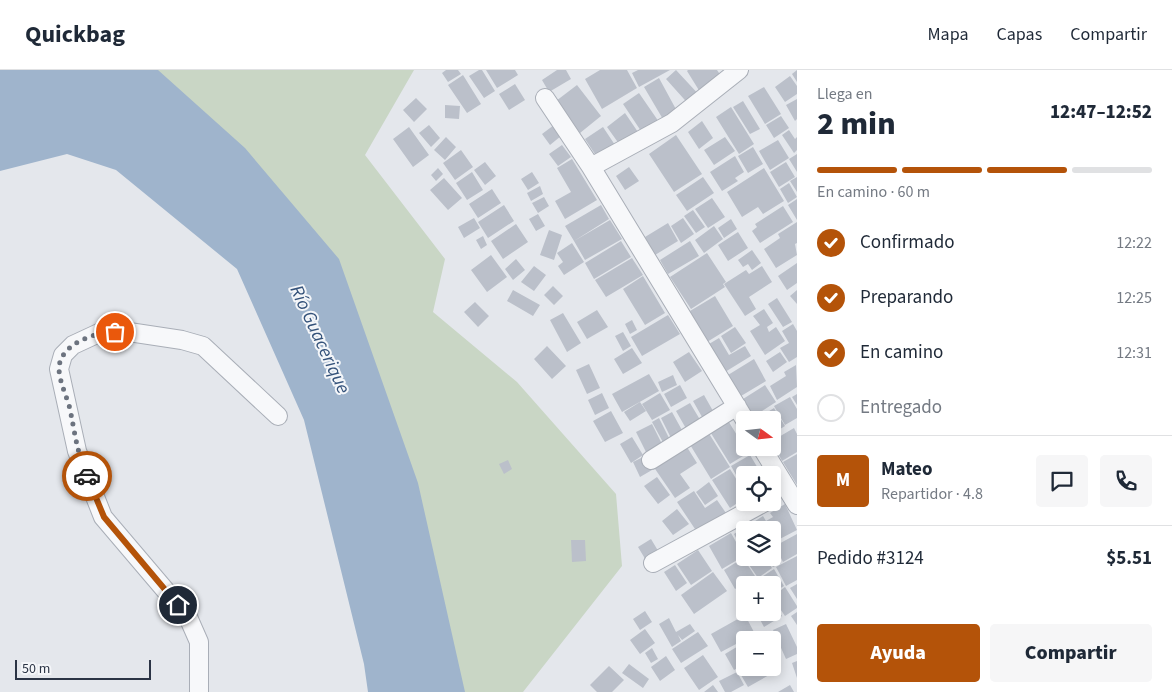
<!DOCTYPE html>
<html lang="es">
<head>
<meta charset="utf-8">
<style>
  :root { --surface:#fff; --page:#f6f6f7; --text:#1f2937; --muted:#747a83; --line:#e0e1e3; --accent:#b45309 }
  body { margin:0; font-family:"Source Sans 3",sans-serif; background:var(--page); color:var(--text); height:100vh; display:flex; flex-direction:column; font-size:19px; white-space:nowrap }
  * { box-sizing:border-box; margin:0 }
  p { font-size:16px; color:var(--muted) }
  .icon { flex:none; width:28px; height:28px; fill:none; stroke:currentColor; stroke-width:2; stroke-linecap:round; stroke-linejoin:round }
  .map { position:relative; flex:1; overflow:hidden }
  .side { display:flex; flex-direction:column; background:var(--surface); width:375px }
  .side>* { flex:none }
  .needle { width:32px; rotate:105deg }
  .buttons { position:absolute; left:736px; top:341px; display:grid; gap:10px }
  .buttons a { display:grid; place-items:center; width:45px; height:45px; border-radius:5px; background:var(--surface); box-shadow:0 2px 12px #0003; font-size:25px }
  .scale { position:absolute; left:15px; bottom:12px; width:136px; box-sizing:border-box; padding-left:5px; border:2px solid #2b3445; border-top:0; font-size:14px; line-height:18px; white-space:nowrap; color:#2b3445; -webkit-text-stroke:4px #f4f6f9; paint-order:stroke }
  .pin { position:absolute; display:grid; place-items:center; width:42px; height:42px; color:#fff; margin:-21px; border:2px solid #fff; border-radius:50%; box-shadow:0 1px 5px #0007 }
  .courier { position:absolute; display:grid; place-items:center; width:50px; height:50px; margin:-25px; border:4px solid #b45309; border-radius:50%; background:#fff; color:#222; box-shadow:0 1px 6px #0007 }
  .overview em { font-style:normal; font-weight:800 }
  .overview div { display:flex; flex-direction:column-reverse }
  .overview { display:flex; align-items:center; justify-content:space-between; height:85px; padding:0 20px }
  h1 { font-size:32px; font-weight:800; line-height:38px }
  .bar { display:grid; grid-template-columns:repeat(4,1fr); gap:8px 5px; align-content:center; height:60px; padding:0 20px }
  .bar i { height:6px; border-radius:4px; background:var(--line) }
  .bar .on { background:var(--accent) }
  .bar p { grid-column:span 4 }
  .line { display:flex; align-items:center; gap:12px; padding:0 20px; border-top:1px solid var(--line) }
  .line div { flex:1 }
  .round { display:grid; place-items:center; flex:none; width:52px; height:52px; border-radius:5px; background:var(--page) }
  ol { padding:0 20px; list-style:none }
  li { display:flex; align-items:center; gap:15px; height:55px }
  li p { margin-inline-start:auto }
  li .icon { padding:5px; border-radius:50%; background:var(--accent); color:#fff; stroke-width:4 }
  li:last-child { color:var(--muted) }
  li i { width:28px; height:28px; border:2px solid var(--line); border-radius:50% }
  .action { display:flex; gap:10px; margin-top:auto; padding:10px 20px }
  .action a { flex:1; height:58px; border-radius:5px; background:var(--accent); color:#fff; font-size:20px; font-weight:800; line-height:58px; text-align:center }
  .action a+a { background:var(--page); color:var(--text) }
  header { display:flex; align-items:center; gap:30px; box-sizing:border-box; height:70px; padding:0 25px; background:var(--surface); border-bottom:1px solid var(--line) }
  header strong { font-size:24px }
  nav { display:flex; gap:28px; margin-inline-start:auto; font-size:18px }
  main { display:flex; flex:1; min-height:0 }
  .map>svg:first-child { display:block }
  .green { fill:#c9d6c5 }
  .water { fill:#9fb4cc }
  .building { fill:#bbc0ca }
  .lines { fill:none; stroke-linecap:round; stroke-linejoin:round }
  .street-casing { stroke:#a9aeb7; stroke-width:20 }
  .street { stroke:#f7f8fa; stroke-width:18 }
  .done { stroke:#6c737f; stroke-width:5; stroke-dasharray:0 9 }
  .route { stroke:#b45309; stroke-width:6 }
  .labels { text-anchor:middle; stroke-width:4; stroke-linejoin:round; paint-order:stroke }
  .water-label { font-size:19px; font-style:italic; fill:#34527a; stroke:#f4f6f9 }
</style>
</head>
<body>
<header>
<strong>Quickbag</strong>
<nav><a>Mapa</a><a>Capas</a><a>Compartir</a></nav>
</header>
<main>
<div class="map">
<svg width="797" height="622" viewBox="0 0 797 622">
  <rect width="100%" height="100%" fill="#e4e7ec"/>
  <path class="green" d="M85 0H414L365 85 445 189 433 242 517 312 616 424 622 496 523 622H447L320 177Z"/>
  <path class="water" d="M0 0H158L245 78 339 189 418 413 465 622H368L364 594 304 350 237 199 116 100 67 84 0 101Z"/>
  <path class="building" d="M446 0H458L461 4 448 12 442 3Z
    M479 0H482L495 21 484 28 469 6Z
    M486 0H515L518 5 497 18Z
    M557 0H566L571 9 549 22 542 10Z
    M600 0H627L637 18 602 39 585 9Z
    M638 0H670L639 17 632 3Z
    M676 0 702 28 692 38 666 9Z
    M688 0H717L727 15 705 30 687 1Z
    M797 0V12L792 4Z
    M463 5 481 34 467 43 448 15Z
    M790 6 797 16V24L785 32 775 17Z
    M659 8 678 43 664 51 644 17Z
    M515 14 525 30 509 40 499 24Z
    M577 15 601 46 580 63 556 31Z
    M764 17 781 44 765 54 748 26Z
    M639 23 659 52 643 64 623 34Z
    M416 28 427 39 414 52 403 40Z
    M797 29V49L795 51 786 35Z
    M743 31 760 59 750 64 733 37Z
    M445 35 460 36 459 49 445 48Z
    M731 37 754 74 739 84 716 47Z
    M625 43 640 65 622 78 607 57Z
    M781 46 789 58 774 68 766 55Z
    M702 51 713 68 699 79 688 62Z
    M429 55 440 68 431 77 419 63Z
    M554 55 561 66 550 75 542 64Z
    M409 57 429 85 413 97 393 69Z
    M603 57 619 81 601 93 585 69Z
    M789 60 795 69 797 67V80L794 83 782 65Z
    M676 65 702 104 674 122 649 84Z
    M446 67 456 77 445 90 434 80Z
    M725 67 735 81 714 95 704 80Z
    M778 70 789 88 770 100 759 81Z
    M562 75 571 87 558 96 549 84Z
    M753 77 763 94 748 103 738 86Z
    M461 80 473 97 455 110 443 93Z
    M797 84V102L789 89Z
    M735 86 744 102 735 108 738 111 722 121 710 102Z
    M572 89 597 130 565 149 555 131 571 122 557 98Z
    M485 92 496 106 485 115 474 100Z
    M786 92 795 107 779 117 770 102Z
    M629 97 639 111 625 120 616 106Z
    M438 98 443 104 436 111 431 105Z
    M764 98 784 131 763 144 758 137 742 147 727 122Z
    M472 102 483 120 467 130 456 113Z
    M532 102 539 113 528 120 521 109Z
    M703 107 714 123 687 141 676 125Z
    M797 107V122L790 111Z
    M444 108 462 128 448 140 430 120Z
    M789 113 797 127 788 133 780 119Z
    M540 116 543 124 531 131 527 123Z
    M492 119 501 133 478 148 469 134Z
    M544 127 549 136 538 143 532 133Z
    M712 128 725 147 708 158 695 139Z
    M797 129V150L788 135Z
    M504 135 514 151 488 168 478 152Z
    M601 135 609 149 574 171 565 156Z
    M783 136 793 152 760 173 752 161 757 157 755 154Z
    M693 140 705 157 696 163 684 146Z
    M538 144 545 156 536 161 529 149Z
    M474 148 480 158 464 168 458 157Z
    M683 148 694 164 681 173 671 156Z
    M731 149 737 159 724 168 718 158Z
    M610 150 622 169 585 190 574 171Z
    M797 152V173L795 174 797 185 776 198 764 179 780 168 778 164Z
    M668 153 678 171 655 185 645 167Z
    M516 154 528 172 503 189 491 171Z
    M714 156 723 169 704 183 695 170Z
    M549 160 562 165 554 190 540 185Z
    M738 162 748 178 728 191 718 175Z
    M483 166 487 175 481 179 476 170Z
    M621 171 631 187 594 209 585 193Z
    M690 171 699 186 668 204 660 190Z
    M572 173 584 192 564 205 558 196 563 192 557 183Z
    M752 180 761 193 752 200 748 194 743 197 738 190Z
    M707 183 726 212 723 214 725 217 691 239 670 207Z
    M491 185 507 207 487 222 471 200Z
    M632 188 643 205 606 227 595 210Z
    M516 189 525 200 513 210 505 199Z
    M797 193V213L787 220 778 206Z
    M534 196 546 205 534 221 521 212Z
    M762 196 772 212 749 227 756 239 745 246 724 214 746 200 749 204Z
    M643 206 665 243 645 255 623 219Z
    M553 216 563 226 554 235 544 225Z
    M513 220 540 235 533 246 507 231Z
    M797 220V234L790 226Z
    M715 226 733 256 707 272 690 241Z
    M777 228 792 252 783 257 768 234Z
    M475 232 489 246 478 257 464 242Z
    M764 239 773 253 767 257 769 262 776 257 785 271 765 285 750 261 760 255 753 246Z
    M597 240 608 257 587 269 577 252Z
    M563 243 581 273 567 282 550 250Z
    M668 245 680 264 642 286 631 267Z
    M632 250 637 260 630 264 625 254Z
    M793 254 797 261V287L789 292 780 278 789 273 782 261Z
    M735 257 746 273 731 283 721 266Z
    M623 262 631 276 623 281 615 266Z
    M719 268 729 285 745 276 751 286 725 302 709 274Z
    M547 276 566 296 552 309 534 289Z
    M632 278 642 293 623 304 614 289Z
    M689 282 702 301 685 312 673 292Z
    M780 282 787 292 773 302 766 291Z
    M754 289 766 311 741 326 728 305Z
    M589 294 600 318 587 324 576 300Z
    M796 295 797 317 777 330 770 316 786 306 784 302Z
    M649 304 659 321 622 342 612 324Z
    M673 305 677 315 662 322 658 312Z
    M680 315 687 328 671 337 664 324Z
    M765 315 776 332 754 346 743 329Z
    M602 323 609 338 595 345 588 330Z
    M660 323 670 340 652 350 642 334Z
    M797 324V335L792 327Z
    M704 325 717 348 706 354 693 331Z
    M790 327 797 339V348L785 355 774 336Z
    M640 332 646 341 630 351 624 342Z
    M690 333 702 353 688 362 676 341Z
    M774 338 785 356 772 364V350H755Z
    M611 341 623 363 605 372 593 351Z
    M672 342 683 362 671 368 661 348Z
    M659 348 671 372 665 376 652 352Z
    M727 349 748 383 730 394 709 360Z
    M652 354 664 378 648 386 636 362Z
    M794 358 797 364V382L782 391 772 371Z
    M708 362 730 397 711 409 689 373Z
    M632 367 643 385 631 393 620 374Z
    M685 374 697 393 680 404 690 418 675 428 653 396Z
    M797 384V415L783 392Z
    M750 385 762 405H745L744 419 731 396Z
    M645 386 652 400 640 407 633 392Z
    M508 390 512 399 504 404 499 394Z
    M730 399 745 423V428L730 438 712 410Z
    M657 407 670 425 658 434 644 416Z
    M709 412 718 426 705 435 696 422Z
    M694 421 705 438 717 430 726 443 697 462 677 432Z
    M785 434 797 460 772 473V460H752L749 455 763 446 766 451 773 447 770 443Z
    M677 439 689 454 673 465 662 451Z
    M746 456 749 460H745V485L734 464Z
    M731 463 744 486 722 499 709 476Z
    M797 464V484L783 492 775 476Z
    M651 469 660 484 647 492 638 477Z
    M571 470H585L586 491 572 492Z
    M772 478 781 493 773 497 767 488H772Z
    M698 480 712 501 691 515 677 494Z
    M797 486V510L786 516 776 497Z
    M743 488 755 506 735 519 724 500Z
    M747 488H765L772 498 758 508 745 489Z
    M675 495 687 513 676 521 664 502Z
    M774 499 784 516 772 523V515H764L760 508Z
    M713 502 727 521 694 544 681 525Z
    M757 508 761 515H745V535L736 520Z
    M797 514V529L790 518Z
    M785 517 797 536V538L785 546 772 527Z
    M772 531 782 546 764 557 756 542H772Z
    M645 541 652 552 640 560 633 549Z
    M797 542V555L791 546Z
    M745 545 755 564 721 582 711 564Z
    M669 548 676 562 690 554 695 561 682 570 678 565 681 571 672 577 659 554Z
    M786 554 797 577V584L786 589 773 560Z
    M645 559 655 573 640 584 630 570Z
    M698 562 708 576 681 593 672 579Z
    M758 564 761 570H749Z
    M745 572V594L734 600 725 584Z
    M652 578 658 589 651 593 645 583Z
    M703 585 718 607 699 620 684 598Z
    M666 586 675 600 660 611 651 597Z
    M772 589 778 600 748 617 738 600 745 596 772 598Z
    M797 591V608L792 593Z
    M629 594 649 609 643 618 622 603Z
    M609 596 624 610 612 622H597L590 615Z
    M737 602 744 615 731 622H725L719 611Z
    M713 615 718 622H704Z
    M790 615 794 622H778Z"/>
  <g class="lines">
    <defs>
      <path id="street" d="M545 28 591 97 745 350
        M591 97 672 53 739 0
        M762 378 797 435
        M651 390 737 336
        M653 493 765 432
        M199 622V572L188 547 103 447 77 381 59 299 63 285 73 275 101 262H129L182 270 203 276 278 346"/>
    </defs>
    <use href="#street" class="street-casing"/>
    <use href="#street" class="street"/>
  </g>
  <g class="lines">
    <path class="done" d="M87 406C77 382 75 364 70 339 67 327 59 311 59 298 60 274 95 262 115 262"/>
    <path class="route" d="M87 406 104 447 178 535"/>
  </g>
  <g class="labels">
    <g class="water-label">
      <text transform="translate(321 269) rotate(65)" y="7">Río Guacerique</text>
    </g>
  </g>
</svg>
<div class="buttons">
<a><svg class="needle" viewBox="-14 -14 28 28"><path d="M0-13l5 13h-10z" fill="#e53935"/><path d="M0 13l5-13h-10z" fill="#747a83"/></svg></a>
<a><svg class="icon" aria-label="locate" viewBox="0 0 24 24"><circle cx="12" cy="12" r="6"/><path d="M12 2v4M12 18v4M2 12h4M18 12h4"/></svg></a>
<a><svg class="icon" aria-label="layers" viewBox="0 0 24 24"><path d="M12 4l9 5-9 5-9-5zM3 14l9 5 9-5"/></svg></a>
<a>+</a>
<a>−</a>
</div>
<div class="scale">50 m</div>
<div class="pin" style="left:115px;top:262px;background:#ea580c"><svg class="icon" aria-label="bag" viewBox="0 0 24 24"><path d="M5 8h14l-1 12H6zM9 8a3 3 0 0 1 6 0"/></svg></div>
<div class="pin" style="left:178px;top:535px;background:#1f2937"><svg class="icon" aria-label="home" viewBox="0 0 24 24"><path d="M3 11l9-7 9 7M6 9v11h12V9"/></svg></div>
<div class="courier" style="left:87px;top:406px"><svg class="icon" aria-label="car" viewBox="0 0 24 24"><path d="M5 17H2v-5l4-1 3-4h7l3 4 3 1v5h-3M9 17h6M6 11h13"/><circle cx="7" cy="17" r="2"/><circle cx="17" cy="17" r="2"/></svg></div>
</div>
<section class="side">
<div class="overview"><div><h1>2 min</h1><p>Llega en</p></div><em>12:47–12:52</em></div>
<div class="bar"><i class="on"></i><i class="on"></i><i class="on"></i><i></i><p>En camino · 60 m</p></div>
<ol>
<li><svg class="icon" aria-label="check" viewBox="0 0 24 24"><path d="M5 12l5 5 9-10"/></svg>Confirmado<p>12:22</p></li>
<li><svg class="icon" aria-label="check" viewBox="0 0 24 24"><path d="M5 12l5 5 9-10"/></svg>Preparando<p>12:25</p></li>
<li><svg class="icon" aria-label="check" viewBox="0 0 24 24"><path d="M5 12l5 5 9-10"/></svg>En camino<p>12:31</p></li>
<li><i></i>Entregado</li>
</ol>
<div class="line" style="height:90px"><b class="round" style="background:var(--accent);color:#fff">M</b><div><b>Mateo</b><p>Repartidor · 4.8</p></div><a class="round"><svg class="icon" aria-label="chat" viewBox="0 0 24 24"><path d="M4 5h16v11H9l-5 4z"/></svg></a><a class="round"><svg class="icon" aria-label="phone" viewBox="0 0 24 24"><path d="M5 4h4l2 5-3 2q2 4 5 5l2-3 5 2v4C11 20 4 13 5 4z"/></svg></a></div>
<div class="line" style="height:65px"><div>Pedido #3124</div><b>$5.51</b></div>
<div class="action"><a>Ayuda</a><a>Compartir</a></div>
</section>
</main>
</body>
</html>
